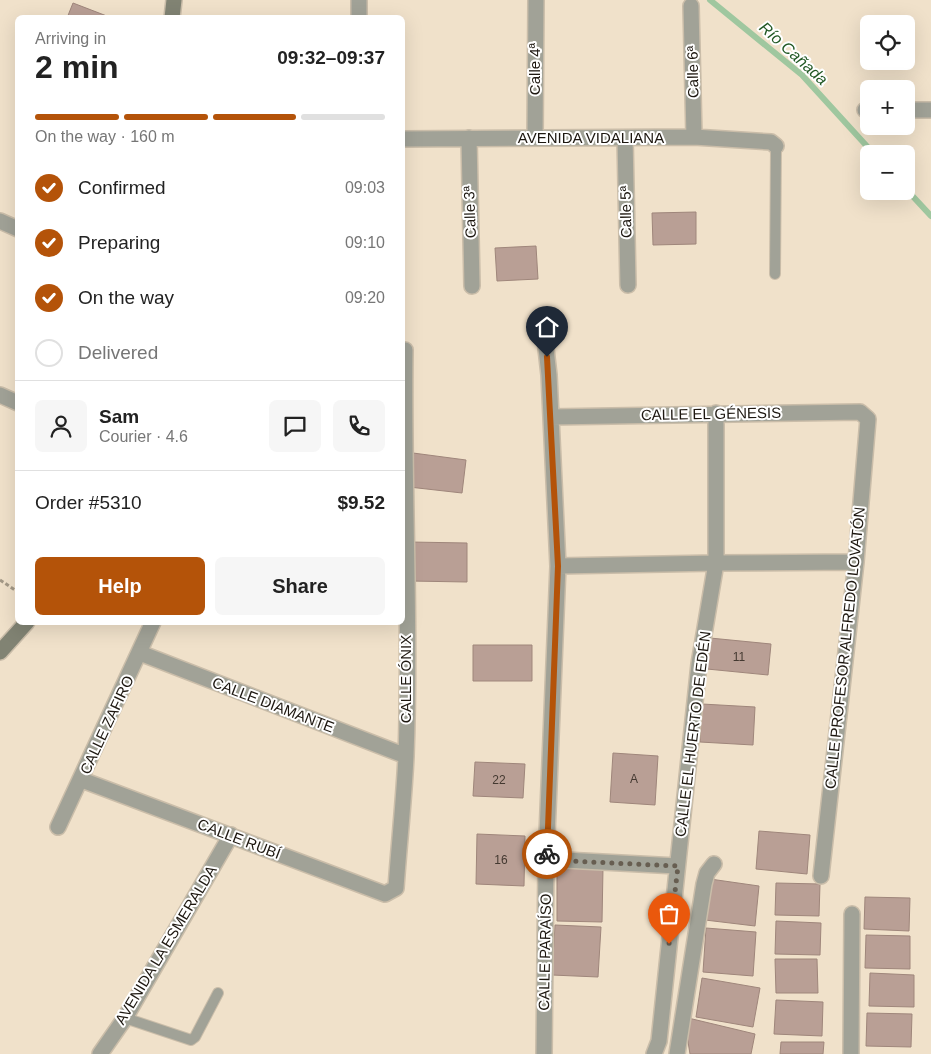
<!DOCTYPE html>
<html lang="en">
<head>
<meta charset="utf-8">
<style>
  :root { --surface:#fff; --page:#f6f6f6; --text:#222; --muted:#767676; --line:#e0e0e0; --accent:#b45309 }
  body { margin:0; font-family:Arial,sans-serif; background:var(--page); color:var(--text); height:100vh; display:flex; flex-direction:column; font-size:19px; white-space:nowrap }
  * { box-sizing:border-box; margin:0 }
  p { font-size:16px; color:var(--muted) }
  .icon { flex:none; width:28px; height:28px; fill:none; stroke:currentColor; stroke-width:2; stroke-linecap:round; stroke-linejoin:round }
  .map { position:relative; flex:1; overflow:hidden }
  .side { position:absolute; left:15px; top:15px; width:390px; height:610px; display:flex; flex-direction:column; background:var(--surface); border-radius:8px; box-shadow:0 5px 20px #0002 }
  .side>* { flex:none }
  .buttons { position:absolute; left:860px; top:15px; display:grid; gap:10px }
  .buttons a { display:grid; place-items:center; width:55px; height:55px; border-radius:8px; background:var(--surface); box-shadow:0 5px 20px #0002; font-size:25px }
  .pin { position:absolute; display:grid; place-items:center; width:42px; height:42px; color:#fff; margin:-51px -21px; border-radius:50% 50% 50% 0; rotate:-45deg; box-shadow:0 0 5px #0007 }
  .pin .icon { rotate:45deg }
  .courier { position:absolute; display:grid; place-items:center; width:50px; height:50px; margin:-25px; border:4px solid #b45309; border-radius:50%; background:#fff; color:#222; box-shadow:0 1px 6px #0007 }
  .head em { font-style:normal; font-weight:600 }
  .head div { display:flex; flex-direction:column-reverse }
  .head { display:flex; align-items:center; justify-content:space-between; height:85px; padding:0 20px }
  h1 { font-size:32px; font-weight:600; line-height:38px }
  .bar { display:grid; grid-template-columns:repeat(4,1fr); gap:8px 5px; align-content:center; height:60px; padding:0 20px }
  .bar i { height:6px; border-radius:4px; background:var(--line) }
  .bar .active { background:var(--accent) }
  .bar p { grid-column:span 4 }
  .line { display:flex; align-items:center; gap:12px; padding:0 20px; border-top:1px solid var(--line) }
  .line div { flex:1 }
  .round { display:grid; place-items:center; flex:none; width:52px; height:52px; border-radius:8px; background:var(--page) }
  ol { padding:0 20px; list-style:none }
  li { display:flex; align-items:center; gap:15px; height:55px }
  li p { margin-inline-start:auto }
  li .icon { padding:5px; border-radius:50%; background:var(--accent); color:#fff; stroke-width:4 }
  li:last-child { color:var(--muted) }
  li i { width:28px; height:28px; border:2px solid var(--line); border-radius:50% }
  .button { display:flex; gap:10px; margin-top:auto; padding:10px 20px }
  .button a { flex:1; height:58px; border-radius:8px; background:var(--accent); color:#fff; font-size:20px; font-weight:600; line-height:58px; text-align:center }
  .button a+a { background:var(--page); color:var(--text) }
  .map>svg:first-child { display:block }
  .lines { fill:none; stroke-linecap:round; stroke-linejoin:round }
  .stream { stroke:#9fc79f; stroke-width:6 }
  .building { fill:#b99f95; stroke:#9f867b }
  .service-casing { stroke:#cabda9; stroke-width:12 }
  .minor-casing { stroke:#cabda9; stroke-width:18 }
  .secondary-casing { stroke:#cabda9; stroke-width:18 }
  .path { stroke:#a49987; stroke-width:3; stroke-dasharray:4 2.5; stroke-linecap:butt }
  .service { stroke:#a1a297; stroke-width:10 }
  .minor { stroke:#a1a297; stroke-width:15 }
  .secondary { stroke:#818373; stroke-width:15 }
  .done { stroke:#675e51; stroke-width:5; stroke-dasharray:0 9 }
  .route { stroke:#b45309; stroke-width:6 }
  .labels { text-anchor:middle; stroke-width:4; stroke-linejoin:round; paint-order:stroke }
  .number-label { font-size:12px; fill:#443931 }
  .street-label { font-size:15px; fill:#1d1710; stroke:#fff }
  .water-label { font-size:16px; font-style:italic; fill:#215824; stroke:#fff }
</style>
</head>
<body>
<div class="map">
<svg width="931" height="1054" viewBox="0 0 931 1054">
  <rect width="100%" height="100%" fill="#f0e1ca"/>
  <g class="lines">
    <path class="stream" d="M710 0 802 75 874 154
      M906 189 931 216"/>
  </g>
  <path class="building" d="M73 3 112 18H67Z
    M696 212V244L653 245 652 213Z
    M536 246 538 279 497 281 495 248Z
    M413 453 466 460 462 493 409 487Z
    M410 542 467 543V582L410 581Z
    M710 638 771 644 768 675 707 669Z
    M473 645H532V681H473Z
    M702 704 755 707 753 745 700 742Z
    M613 753 658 756 655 805 610 802Z
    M475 762 525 764 523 798 473 796Z
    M759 831 810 835 807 874 756 869Z
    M477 834 525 836 524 886 476 884Z
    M557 867 603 868 602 922 557 921Z
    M710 879 759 886 755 926 705 920Z
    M776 883 820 884 819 916 775 915Z
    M865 897 910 898 909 931 864 929Z
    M776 921 821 923 820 955 775 954Z
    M555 925 601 927 598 977 552 975Z
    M706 928 756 932 753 976 703 972Z
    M866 935 910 936V969L865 968Z
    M775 959H817L818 993H776Z
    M870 973 914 975V1007L869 1006Z
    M702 978 760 988 753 1027 696 1017Z
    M776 1000 823 1002 822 1036 774 1034Z
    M867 1013 912 1014 911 1047 866 1046Z
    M684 1017 755 1034 751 1054H690Z
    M781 1042H824L823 1054H780Z"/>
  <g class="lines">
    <defs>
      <path id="service" d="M775 274 776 146
        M125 1018 191 1040 195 1037 218 993"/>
      <path id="minor" d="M691 6 694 137
        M359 18V0
        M865 110H869
        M906 110H931
        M469 138 472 286
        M535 138 536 0
        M625 138 628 285
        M402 139 694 137 771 142 776 146
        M0 221 18 229
        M0 395 18 403
        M551 417 860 412 868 419 856 562 821 876
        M558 566 716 563 856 562
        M140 653 406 756
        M82 780 385 894 396 888C399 844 404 800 406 756 411 620 403 485 405 350
        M58 827 153 622
        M546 859 677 866
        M100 1054 125 1018 231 835
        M544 1054 546 859 558 566 549 375 545 340
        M654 1054 659 1041 699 664 716 563V413
        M677 1054 704 884 707 873 714 864
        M851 1054 852 914"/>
      <path id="secondary" d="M172 18 174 0
        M0 652 27 622"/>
    </defs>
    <use href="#service" class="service-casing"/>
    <use href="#minor" class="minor-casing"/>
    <use href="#secondary" class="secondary-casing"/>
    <path class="path" d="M0 580 18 592"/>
    <use href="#service" class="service"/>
    <use href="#minor" class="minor"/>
    <use href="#secondary" class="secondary"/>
  </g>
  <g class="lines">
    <path class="done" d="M547 854 546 860 678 866 669 944"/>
    <path class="route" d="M547 854 558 566 547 357"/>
  </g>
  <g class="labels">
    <g class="number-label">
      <text x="739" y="661">11</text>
      <text x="634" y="783">A</text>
      <text x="499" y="784">22</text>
      <text x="501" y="864">16</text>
    </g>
    <g class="street-label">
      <text transform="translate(535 69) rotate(-90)" y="5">Calle 4ª</text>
      <text transform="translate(693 72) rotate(-91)" y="5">Calle 6ª</text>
      <text x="591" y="143">AVENIDA VIDALIANA</text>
      <text transform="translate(470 212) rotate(-92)" y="5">Calle 3ª</text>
      <text transform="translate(626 212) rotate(-91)" y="5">Calle 5ª</text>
      <text transform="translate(711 414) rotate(-1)" y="5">CALLE EL GÉNESIS</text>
      <text transform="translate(845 648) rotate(-84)" y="5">CALLE PROFESOR ALFREDO LOVATÓN</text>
      <text transform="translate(406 679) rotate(-90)" y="5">CALLE ÓNIX</text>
      <text transform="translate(273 705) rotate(21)" y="5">CALLE DIAMANTE</text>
      <text transform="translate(107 725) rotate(-65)" y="5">CALLE ZAFIRO</text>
      <text transform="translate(693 734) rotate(-83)" y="5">CALLE EL HUERTO DE EDÉN</text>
      <text transform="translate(239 839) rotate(21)" y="5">CALLE RUBÍ</text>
      <text transform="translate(166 945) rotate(-59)" y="5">AVENIDA LA ESMERALDA</text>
      <text transform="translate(545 952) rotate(-89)" y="5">CALLE PARAÍSO</text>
    </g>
    <g class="water-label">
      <text transform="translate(794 53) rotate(42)" y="6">Río Cañada</text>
    </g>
  </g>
</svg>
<div class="buttons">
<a><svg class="icon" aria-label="locate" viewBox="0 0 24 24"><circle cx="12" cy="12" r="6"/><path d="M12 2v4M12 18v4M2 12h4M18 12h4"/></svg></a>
<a>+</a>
<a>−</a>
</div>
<div class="pin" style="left:669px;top:944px;background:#ea580c"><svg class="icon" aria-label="bag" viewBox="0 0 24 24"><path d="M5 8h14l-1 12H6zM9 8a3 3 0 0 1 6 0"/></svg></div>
<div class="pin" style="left:547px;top:357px;background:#1f2937"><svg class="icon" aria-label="home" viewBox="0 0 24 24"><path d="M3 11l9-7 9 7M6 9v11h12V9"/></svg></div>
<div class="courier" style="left:547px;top:854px"><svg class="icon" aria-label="bike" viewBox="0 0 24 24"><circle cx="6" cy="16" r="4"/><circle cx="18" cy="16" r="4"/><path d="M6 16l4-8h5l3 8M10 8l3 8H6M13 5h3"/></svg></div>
<section class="side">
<div class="head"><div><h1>2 min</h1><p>Arriving in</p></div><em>09:32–09:37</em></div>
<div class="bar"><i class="active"></i><i class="active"></i><i class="active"></i><i></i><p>On the way · 160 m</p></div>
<ol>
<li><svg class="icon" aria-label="check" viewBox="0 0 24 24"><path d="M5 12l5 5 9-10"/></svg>Confirmed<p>09:03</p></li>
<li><svg class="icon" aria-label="check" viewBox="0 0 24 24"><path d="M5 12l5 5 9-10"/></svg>Preparing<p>09:10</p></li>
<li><svg class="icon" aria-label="check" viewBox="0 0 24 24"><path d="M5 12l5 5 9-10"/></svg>On the way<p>09:20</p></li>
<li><i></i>Delivered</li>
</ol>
<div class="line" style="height:90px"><a class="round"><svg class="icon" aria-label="person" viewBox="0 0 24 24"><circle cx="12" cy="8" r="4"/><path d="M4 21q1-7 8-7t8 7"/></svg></a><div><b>Sam</b><p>Courier · 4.6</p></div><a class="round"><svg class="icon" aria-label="chat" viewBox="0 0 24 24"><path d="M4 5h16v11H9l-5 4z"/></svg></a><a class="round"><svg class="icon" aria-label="phone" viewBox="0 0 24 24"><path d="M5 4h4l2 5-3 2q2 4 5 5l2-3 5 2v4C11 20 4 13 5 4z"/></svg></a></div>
<div class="line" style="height:65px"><div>Order #5310</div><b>$9.52</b></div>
<div class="button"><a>Help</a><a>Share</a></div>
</section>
</div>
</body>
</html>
